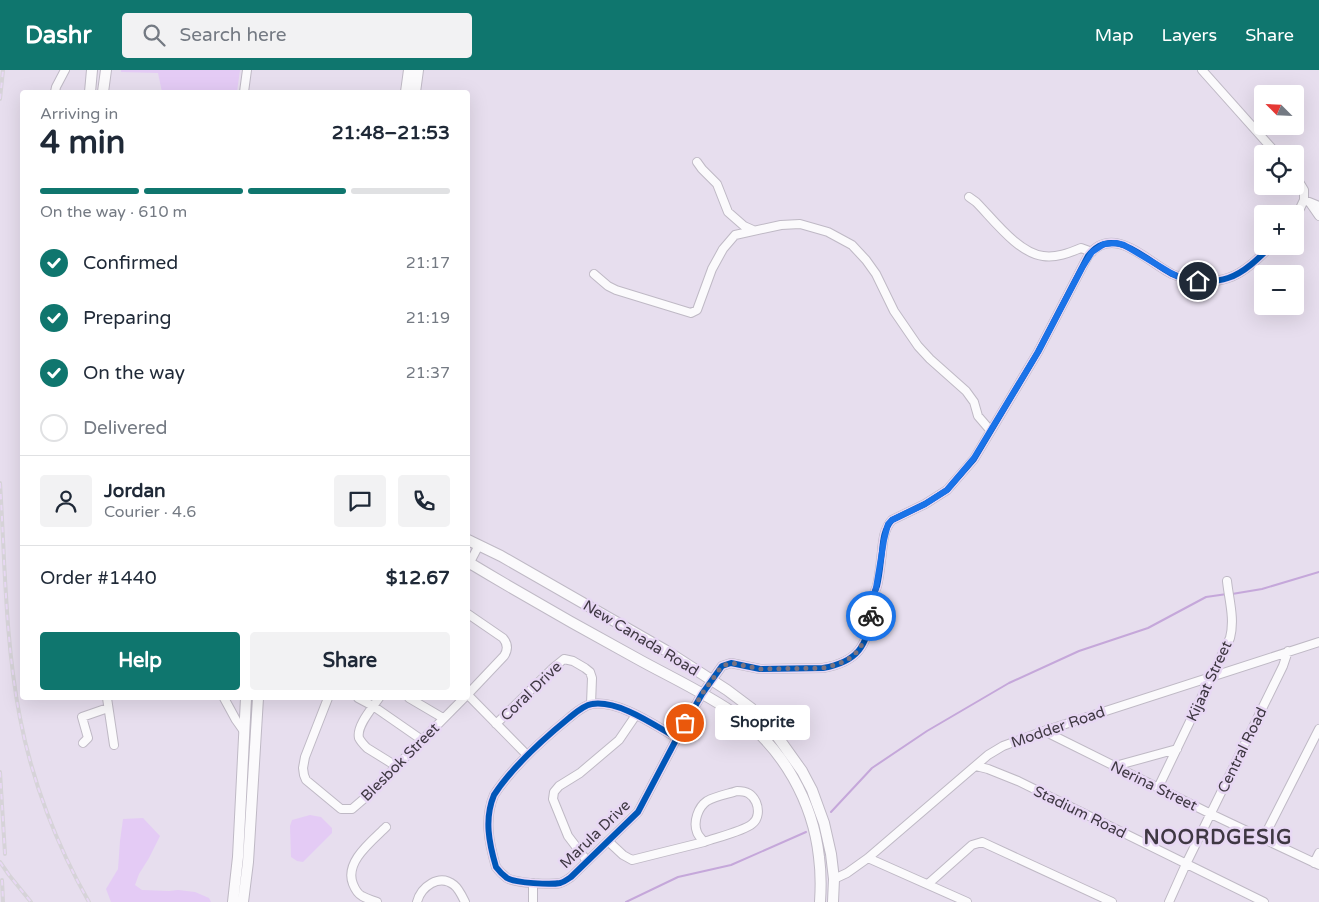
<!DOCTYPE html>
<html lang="en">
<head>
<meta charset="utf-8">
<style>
  :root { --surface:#fff; --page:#f2f2f3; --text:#1f2937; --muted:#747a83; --line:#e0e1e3; --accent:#0f766e }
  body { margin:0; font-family:"Varela Round",sans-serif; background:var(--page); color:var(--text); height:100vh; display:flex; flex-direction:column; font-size:19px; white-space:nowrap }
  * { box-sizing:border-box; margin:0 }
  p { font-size:16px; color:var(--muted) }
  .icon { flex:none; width:28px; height:28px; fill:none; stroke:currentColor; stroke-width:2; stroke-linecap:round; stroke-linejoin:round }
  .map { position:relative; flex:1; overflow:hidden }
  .details { position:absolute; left:20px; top:20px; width:450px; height:610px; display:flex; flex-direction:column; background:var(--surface); border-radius:5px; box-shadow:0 5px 20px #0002 }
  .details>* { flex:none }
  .needle { width:32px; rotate:294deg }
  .fabs { position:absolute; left:1254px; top:15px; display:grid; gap:10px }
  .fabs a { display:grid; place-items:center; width:50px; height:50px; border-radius:5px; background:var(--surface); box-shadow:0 5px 20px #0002; font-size:25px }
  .pin { position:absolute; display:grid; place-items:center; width:42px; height:42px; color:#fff; margin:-21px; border:2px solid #fff; border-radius:50%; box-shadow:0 1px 5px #0007 }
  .courier { position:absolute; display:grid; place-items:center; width:50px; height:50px; margin:-25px; border:4px solid #1a73e8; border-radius:50%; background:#fff; color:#222; box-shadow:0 1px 6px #0007 }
  .bubble { position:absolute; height:35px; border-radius:5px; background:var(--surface); box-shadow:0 5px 20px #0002; font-size:16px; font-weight:700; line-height:35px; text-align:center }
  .summary em { font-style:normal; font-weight:700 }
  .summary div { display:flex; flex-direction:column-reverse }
  .summary { display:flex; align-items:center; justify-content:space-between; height:85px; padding:0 20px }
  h1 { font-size:32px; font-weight:700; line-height:38px }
  .bar { display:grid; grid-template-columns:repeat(4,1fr); gap:8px 5px; align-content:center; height:60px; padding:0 20px }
  .bar i { height:6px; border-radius:4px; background:var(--line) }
  .bar .selected { background:var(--accent) }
  .bar p { grid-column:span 4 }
  .line { display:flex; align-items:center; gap:12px; padding:0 20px; border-top:1px solid var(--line) }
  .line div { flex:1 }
  .round { display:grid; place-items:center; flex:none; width:52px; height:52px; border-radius:5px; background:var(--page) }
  ol { padding:0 20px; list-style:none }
  li { display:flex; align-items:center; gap:15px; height:55px }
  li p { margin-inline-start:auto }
  li .icon { padding:5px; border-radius:50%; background:var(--accent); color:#fff; stroke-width:4 }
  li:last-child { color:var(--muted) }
  li i { width:28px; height:28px; border:2px solid var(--line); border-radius:50% }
  .button { display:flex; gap:10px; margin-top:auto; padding:10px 20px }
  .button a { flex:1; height:58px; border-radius:5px; background:var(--accent); color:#fff; font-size:20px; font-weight:700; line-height:58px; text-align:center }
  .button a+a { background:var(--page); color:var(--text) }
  header { display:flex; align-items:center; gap:30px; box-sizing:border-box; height:70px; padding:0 25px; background:var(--accent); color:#fff }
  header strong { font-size:24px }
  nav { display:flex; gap:28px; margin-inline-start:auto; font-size:18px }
  .search { width:350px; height:45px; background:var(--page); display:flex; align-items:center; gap:12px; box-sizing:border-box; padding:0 18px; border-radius:5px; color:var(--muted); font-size:19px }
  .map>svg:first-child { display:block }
  .green { fill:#e4cbf5 }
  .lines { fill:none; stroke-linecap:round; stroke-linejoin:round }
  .stream { stroke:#c5a7da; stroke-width:2 }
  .minor-casing { stroke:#bfb9c5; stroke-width:10 }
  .secondary-casing { stroke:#bfb9c5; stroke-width:12 }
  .minor { stroke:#fbfafc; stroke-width:8 }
  .secondary { stroke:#fbfafc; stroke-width:10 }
  .rail-casing { stroke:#d6d3d8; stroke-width:4 }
  .rail { stroke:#e8d8f4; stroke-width:2; stroke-dasharray:5.5; stroke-linecap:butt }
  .cycleway-casing { stroke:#e8d8f4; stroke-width:9 }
  .cycleway { stroke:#0057b8; stroke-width:6 }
  .done { stroke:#7a727f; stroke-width:5; stroke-dasharray:0 9 }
  .route { stroke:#1a73e8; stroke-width:6 }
  .labels { text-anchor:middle; stroke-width:5; stroke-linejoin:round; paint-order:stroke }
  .street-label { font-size:15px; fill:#3f3843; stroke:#e8d8f4 }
  .district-label { font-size:20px; font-weight:bold; letter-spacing:1px; fill:#3f3843; stroke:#e8d8f4 }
</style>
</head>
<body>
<header>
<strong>Dashr</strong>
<div class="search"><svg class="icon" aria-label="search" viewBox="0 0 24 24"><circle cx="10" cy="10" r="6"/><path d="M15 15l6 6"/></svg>Search here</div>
<nav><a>Map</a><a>Layers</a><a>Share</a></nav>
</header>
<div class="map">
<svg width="1319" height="832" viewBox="0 0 1319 832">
  <rect width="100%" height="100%" fill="#e7deee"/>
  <path class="green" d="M121 0H240L237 22H162L158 3 121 2Z
    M310 745 321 747 332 758V763L303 792 297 791 291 787 290 756 292 750Z
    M143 748 160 766 149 788 139 804 135 815 142 820 169 821 178 820 195 822 209 828 211 832H111L106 819 118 799 120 771 123 749Z"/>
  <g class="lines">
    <path class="stream" d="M1232 524 1262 519 1319 502
      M831 742 872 698 927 661 1009 613 1079 581 1148 558 1206 527 1227 524
      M626 832 678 807 731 795 806 762"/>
    <defs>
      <path id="minor" d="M1202 0 1277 84
        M55 22 56 17 65 0
        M244 22 247 0
        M697 92 702 99 717 114 728 142 744 156 753 160
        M1295 105 1304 120V130L1295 149
        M969 127 976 132C993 149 1018 183 1043 186 1056 188 1069 183 1081 178L1092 182
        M1304 130 1319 136
        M1310 133 1319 146
        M594 204 608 216 616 220 691 243 697 240 712 199 723 179 735 165 781 155 800 154 828 162 852 175 866 190 876 204 894 241 918 276 930 289 966 321 974 332 978 346 990 360
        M468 496 479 475
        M468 544 503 568C508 574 508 580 504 586L468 624
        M468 625 527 685
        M107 628 114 675
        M224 628 236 650 243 660
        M328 628 305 687 303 698 304 705 306 710 341 739H352L366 727 464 628
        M358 628 373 636 422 670
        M379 628C373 637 356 656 359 668 361 672 364 675 367 678L396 696
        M409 628 443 648
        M496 654 553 598 564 589 573 591 585 598 590 602 592 608 591 634
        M1044 661 1211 744 1319 795
        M677 668C654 655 619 630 592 634 584 635 575 643 569 648 542 670 513 696 494 725 484 749 489 773 496 797 499 801 503 805 507 808 516 813 551 815 560 813 564 812 568 809 571 807L638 742 677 668 702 624 722 596 731 593 760 599 823 598C857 592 868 576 871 543 872 539 871 535 872 531 873 526 875 521 877 516 879 508 880 499 881 490 883 476 882 461 892 450L925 434 947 420 974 389 1038 282 1088 186C1113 153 1146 191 1172 204 1188 211 1211 214 1228 208 1244 203 1259 188 1271 176
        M83 673 88 668 82 647 108 638
        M976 696 988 699 1018 711 1264 832
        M1115 696 1177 679
        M1158 718 1230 568C1235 549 1229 530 1227 511
        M737 721C747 721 752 724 756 732 759 739 759 749 752 754 744 761 715 768 704 772 702 769 698 766 697 762 693 752 698 737 707 731 716 726 728 724 737 721Z
        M1263 769 1319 659
        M608 771 623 785 632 790 704 772
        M868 788 967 832
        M587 791 568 766 555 734 553 729 554 722 559 716 580 703 619 670 636 645
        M1314 793 1319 783
        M834 809 847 803 868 788 988 685 1003 676 1044 661 1319 572
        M928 814 972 775 982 772 1112 832
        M377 832C372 830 367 829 362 826 358 824 355 819 353 814 344 792 372 771 386 757
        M417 832C421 817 439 803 454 815 459 819 462 826 465 832
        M533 832V813
        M1169 832 1186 794 1283 596 1288 581"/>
      <path id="secondary" d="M90 22 92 0
        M103 22 106 0
        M406 22 409 0
        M415 22 418 0
        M468 470 501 486 665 580 727 620 751 638 777 666 802 701 812 720 824 753 831 784 834 809 833 832
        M468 492C523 525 579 557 636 588 670 607 706 623 738 646 783 678 813 732 819 787 821 802 821 817 820 832
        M233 832 238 787 246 628
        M243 832 248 792 258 628"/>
    </defs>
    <use href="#minor" class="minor-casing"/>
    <use href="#secondary" class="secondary-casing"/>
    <use href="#minor" class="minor"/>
    <use href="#secondary" class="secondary"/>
    <defs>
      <path id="rail" d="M0 29 3 0
        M0 413C5 491 5 570 20 648 32 711 57 776 89 832
        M0 702 5 784
        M0 792 9 805 31 832
        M2 810 3 832"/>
    </defs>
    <use href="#rail" class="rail-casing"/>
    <use href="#rail" class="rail"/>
    <defs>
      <path id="cycleway" d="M677 668C654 655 619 630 592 634 584 635 575 643 569 648 542 670 513 696 494 725 484 749 489 773 496 797 499 801 503 805 507 808 516 813 551 815 560 813 564 812 568 809 571 807L638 742 677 668 702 624 722 596 731 593 760 599 823 598C857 592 868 576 871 543 872 539 871 535 872 531 873 526 875 521 877 516 879 508 880 499 881 490 883 476 882 461 892 450L925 434 947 420 974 389 1038 282 1088 186C1113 153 1146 191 1172 204 1188 211 1211 214 1228 208 1244 203 1259 188 1271 176"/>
    </defs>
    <use href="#cycleway" class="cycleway-casing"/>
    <use href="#cycleway" class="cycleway"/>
  </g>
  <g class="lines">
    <path class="done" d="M685 653 702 624 722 596 732 593 760 599 823 598C857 591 864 578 871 546"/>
    <path class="route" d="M871 546 872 531 876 518 884 470 888 454 892 450 925 434 947 420 974 388 1038 282 1082 198 1092 182 1104 174 1116 173 1124 175 1171 203 1179 207 1198 211"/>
  </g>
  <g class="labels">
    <g class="street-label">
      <text transform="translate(641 568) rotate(31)" y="5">New Canada Road</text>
      <text transform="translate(1209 611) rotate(-65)" y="5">Kijaat Street</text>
      <text transform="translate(531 621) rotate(-44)" y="5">Coral Drive</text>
      <text transform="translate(1058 657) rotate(-19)" y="5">Modder Road</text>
      <text transform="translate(1242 680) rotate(-64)" y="5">Central Road</text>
      <text transform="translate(400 692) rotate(-45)" y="5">Blesbok Street</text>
      <text transform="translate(1154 716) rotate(26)" y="5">Nerina Street</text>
      <text transform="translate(1080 742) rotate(26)" y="5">Stadium Road</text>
      <text transform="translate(595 764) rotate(-44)" y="5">Marula Drive</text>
    </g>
    <g class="district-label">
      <text x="1218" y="774">NOORDGESIG</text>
    </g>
  </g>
</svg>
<div class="fabs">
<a><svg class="needle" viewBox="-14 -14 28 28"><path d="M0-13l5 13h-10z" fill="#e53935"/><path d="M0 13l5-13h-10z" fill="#747a83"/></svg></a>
<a><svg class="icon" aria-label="locate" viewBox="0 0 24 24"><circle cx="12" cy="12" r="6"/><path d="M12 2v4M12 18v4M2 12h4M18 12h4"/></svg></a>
<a>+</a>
<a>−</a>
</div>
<div class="pin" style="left:685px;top:653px;background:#ea580c"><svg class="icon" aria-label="bag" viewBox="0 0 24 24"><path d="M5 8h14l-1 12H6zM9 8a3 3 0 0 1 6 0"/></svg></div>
<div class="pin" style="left:1198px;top:211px;background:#1f2937"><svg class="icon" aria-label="home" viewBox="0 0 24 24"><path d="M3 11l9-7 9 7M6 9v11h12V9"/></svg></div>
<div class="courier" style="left:871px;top:546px"><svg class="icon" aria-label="bike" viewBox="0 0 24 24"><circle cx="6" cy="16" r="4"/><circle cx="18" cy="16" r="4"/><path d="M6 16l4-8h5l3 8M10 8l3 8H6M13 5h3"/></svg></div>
<div class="bubble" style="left:715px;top:635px;width:95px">Shoprite</div>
<section class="details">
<div class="summary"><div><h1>4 min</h1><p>Arriving in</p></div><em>21:48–21:53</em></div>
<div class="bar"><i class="selected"></i><i class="selected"></i><i class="selected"></i><i></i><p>On the way · 610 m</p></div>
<ol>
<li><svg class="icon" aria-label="check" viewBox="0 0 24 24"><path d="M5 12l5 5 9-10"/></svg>Confirmed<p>21:17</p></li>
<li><svg class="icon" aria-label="check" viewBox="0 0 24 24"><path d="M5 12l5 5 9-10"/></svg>Preparing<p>21:19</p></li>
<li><svg class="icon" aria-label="check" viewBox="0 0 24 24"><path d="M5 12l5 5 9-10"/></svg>On the way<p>21:37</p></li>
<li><i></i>Delivered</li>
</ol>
<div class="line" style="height:90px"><a class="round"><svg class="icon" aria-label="person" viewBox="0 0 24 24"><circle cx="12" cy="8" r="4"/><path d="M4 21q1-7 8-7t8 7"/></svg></a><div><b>Jordan</b><p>Courier · 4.6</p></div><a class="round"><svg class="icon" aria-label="chat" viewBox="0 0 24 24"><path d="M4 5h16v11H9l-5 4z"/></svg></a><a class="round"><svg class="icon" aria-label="phone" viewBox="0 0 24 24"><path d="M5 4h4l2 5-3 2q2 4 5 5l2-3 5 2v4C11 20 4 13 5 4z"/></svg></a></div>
<div class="line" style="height:65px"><div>Order #1440</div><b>$12.67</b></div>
<div class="button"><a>Help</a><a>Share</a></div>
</section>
</div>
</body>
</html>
